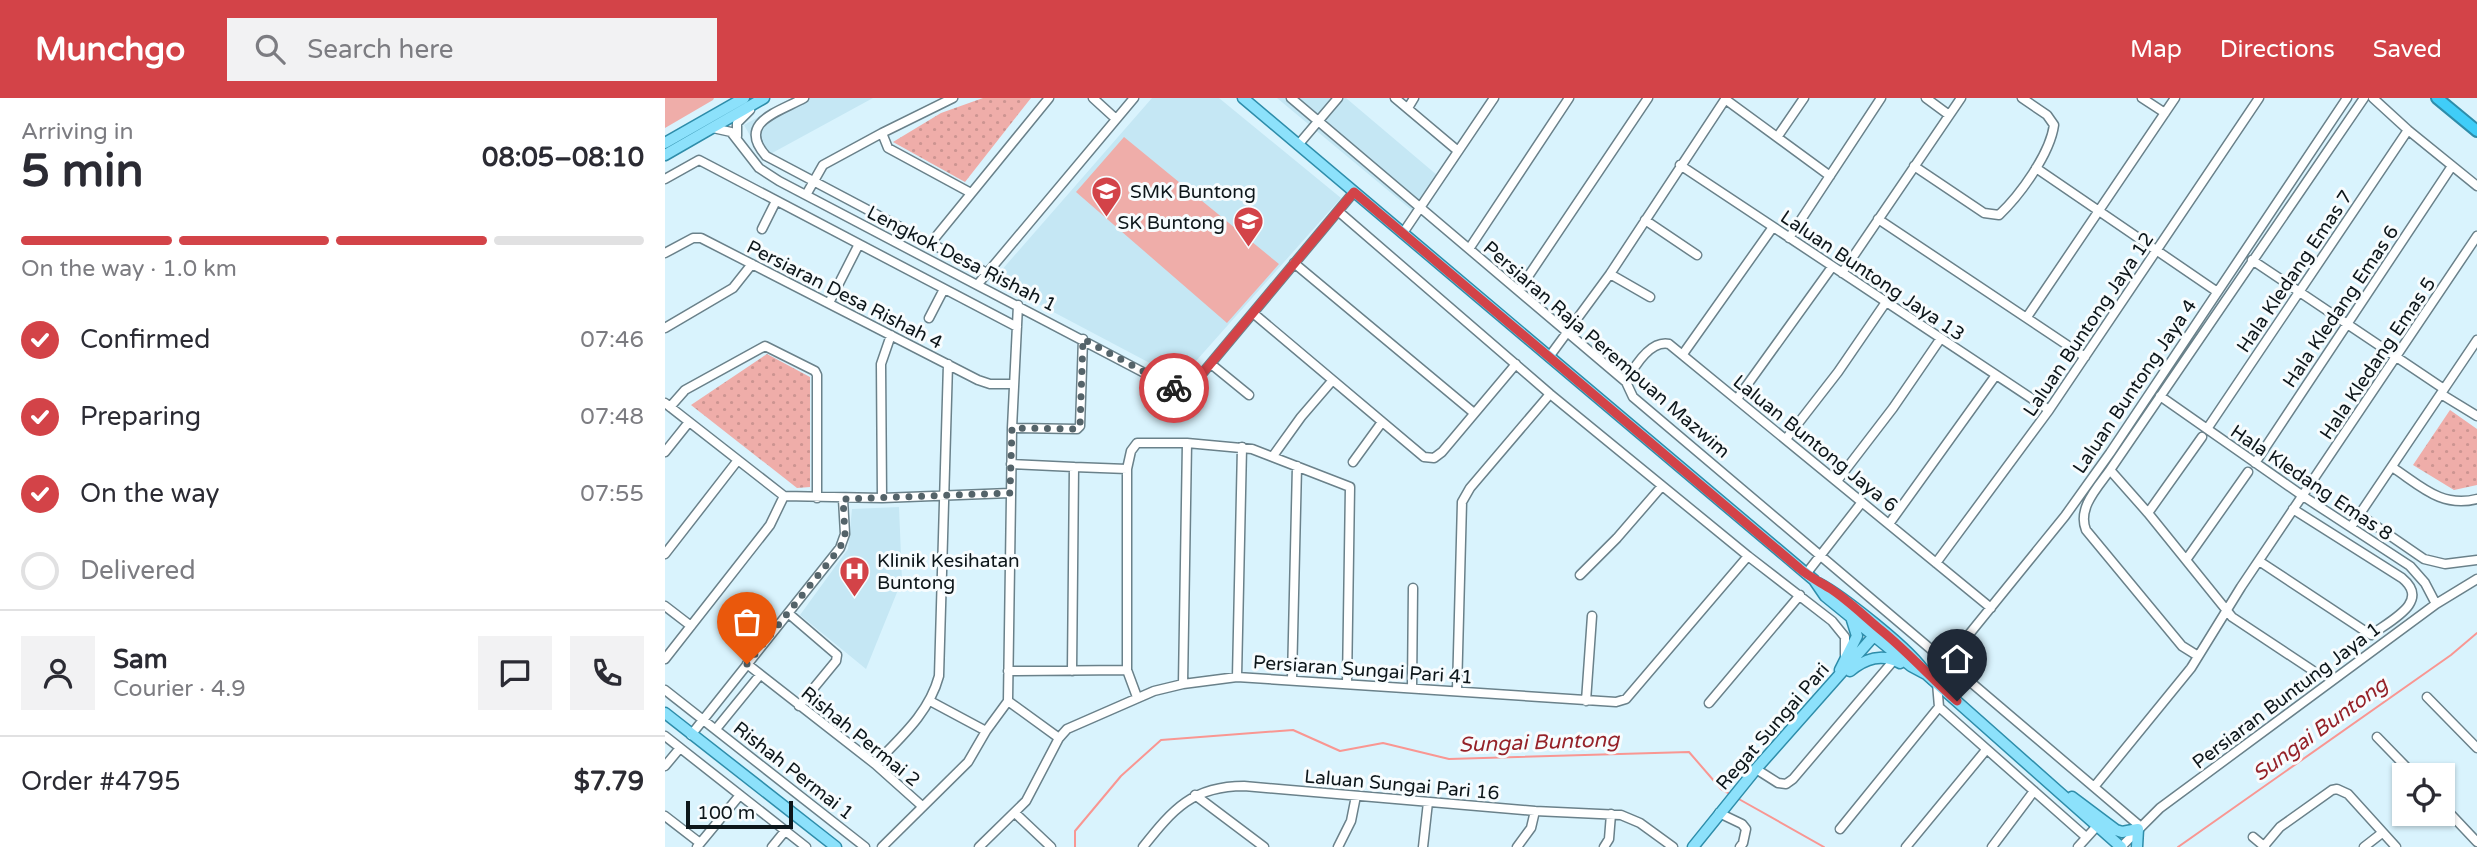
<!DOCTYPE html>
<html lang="en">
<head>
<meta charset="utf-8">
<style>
  :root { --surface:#fff; --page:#f2f2f3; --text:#2b2b33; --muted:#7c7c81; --line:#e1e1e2; --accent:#d34348 }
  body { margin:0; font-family:"Varela Round",sans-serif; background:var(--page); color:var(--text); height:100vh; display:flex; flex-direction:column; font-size:26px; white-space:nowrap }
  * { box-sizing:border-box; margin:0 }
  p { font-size:23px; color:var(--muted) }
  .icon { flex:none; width:38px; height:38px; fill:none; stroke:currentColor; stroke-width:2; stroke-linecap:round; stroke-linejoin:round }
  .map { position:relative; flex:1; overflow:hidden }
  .drawer { display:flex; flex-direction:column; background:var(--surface); width:665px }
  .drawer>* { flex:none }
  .controls { position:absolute; left:1727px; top:665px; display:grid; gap:14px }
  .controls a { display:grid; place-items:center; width:63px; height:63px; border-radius:0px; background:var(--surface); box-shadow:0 2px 5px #0004; font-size:35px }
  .scale { position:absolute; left:21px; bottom:18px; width:107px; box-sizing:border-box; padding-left:7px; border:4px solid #0d161a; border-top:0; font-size:19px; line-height:24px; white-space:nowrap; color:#0d161a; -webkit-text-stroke:5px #f7fcfe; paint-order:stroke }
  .pin { position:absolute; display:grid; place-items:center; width:60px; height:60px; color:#fff; margin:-72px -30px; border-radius:50% 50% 50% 0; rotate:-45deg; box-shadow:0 0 7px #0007 }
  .pin .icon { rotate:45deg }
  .courier { position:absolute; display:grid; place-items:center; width:70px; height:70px; margin:-35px; border:5px solid #d34348; border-radius:50%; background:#fff; color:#222; box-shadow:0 2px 9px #0007 }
  .summary em { font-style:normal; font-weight:700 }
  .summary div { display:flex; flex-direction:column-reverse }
  .summary { display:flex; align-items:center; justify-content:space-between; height:119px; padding:0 21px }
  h1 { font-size:46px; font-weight:700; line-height:52px }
  .bar { display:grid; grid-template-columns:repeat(4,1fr); gap:10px 7px; align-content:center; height:84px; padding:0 21px }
  .bar i { height:9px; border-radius:5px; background:var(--line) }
  .bar .current { background:var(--accent) }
  .bar p { grid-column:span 4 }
  .line { display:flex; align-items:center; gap:18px; padding:0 21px; border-top:2px solid var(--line) }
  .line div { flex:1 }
  .round { display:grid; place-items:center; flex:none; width:74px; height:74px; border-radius:0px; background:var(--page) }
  ol { padding:0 21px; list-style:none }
  li { display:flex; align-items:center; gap:21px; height:77px }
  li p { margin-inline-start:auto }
  li .icon { padding:7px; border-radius:50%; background:var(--accent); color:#fff; stroke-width:4 }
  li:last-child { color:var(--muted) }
  li i { width:38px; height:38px; border:4px solid var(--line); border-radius:50% }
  header { display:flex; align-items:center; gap:42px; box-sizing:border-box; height:98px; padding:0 35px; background:var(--accent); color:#fff }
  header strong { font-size:33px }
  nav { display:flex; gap:38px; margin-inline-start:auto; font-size:24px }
  .search { width:490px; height:63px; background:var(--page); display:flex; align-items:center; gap:18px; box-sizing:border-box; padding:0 24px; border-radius:0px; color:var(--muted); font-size:26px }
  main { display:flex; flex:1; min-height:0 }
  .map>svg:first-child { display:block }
  .built { fill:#c5e7f4 }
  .grass { fill:#efada9 }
  .park { fill:url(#park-dots) }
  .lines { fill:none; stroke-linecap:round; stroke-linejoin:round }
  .stream { stroke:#f99692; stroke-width:2 }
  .minor-casing { stroke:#6a818a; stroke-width:11 }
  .major-casing { stroke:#2e8daa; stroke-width:13 }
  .highway-casing { stroke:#2e8daa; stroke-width:14 }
  .minor { stroke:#fff; stroke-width:8 }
  .major { stroke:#8ce1fb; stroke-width:10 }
  .highway { stroke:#40cdf8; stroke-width:10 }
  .done { stroke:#546369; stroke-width:7; stroke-dasharray:0 12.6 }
  .route { stroke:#d34348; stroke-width:9 }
  .labels { text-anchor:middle; stroke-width:6; stroke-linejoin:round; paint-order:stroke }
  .poi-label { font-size:19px; fill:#0d161a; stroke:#f7fcfe; text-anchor:start }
  .street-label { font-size:19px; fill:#0d161a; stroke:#f7fcfe }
  .water-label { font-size:21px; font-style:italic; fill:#952229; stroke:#f7fcfe }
</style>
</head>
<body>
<header>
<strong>Munchgo</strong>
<div class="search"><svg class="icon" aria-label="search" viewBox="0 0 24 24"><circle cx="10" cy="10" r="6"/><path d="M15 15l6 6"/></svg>Search here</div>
<nav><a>Map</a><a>Directions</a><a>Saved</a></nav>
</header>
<main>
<section class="drawer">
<div class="summary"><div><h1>5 min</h1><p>Arriving in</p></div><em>08:05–08:10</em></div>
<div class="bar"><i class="current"></i><i class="current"></i><i class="current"></i><i></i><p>On the way · 1.0 km</p></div>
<ol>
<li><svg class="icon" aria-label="check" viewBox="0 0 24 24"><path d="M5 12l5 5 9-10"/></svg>Confirmed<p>07:46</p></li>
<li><svg class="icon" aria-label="check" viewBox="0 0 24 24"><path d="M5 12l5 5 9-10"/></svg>Preparing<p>07:48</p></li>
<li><svg class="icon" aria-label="check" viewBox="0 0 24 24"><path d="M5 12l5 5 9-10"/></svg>On the way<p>07:55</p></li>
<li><i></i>Delivered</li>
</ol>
<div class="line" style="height:126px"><a class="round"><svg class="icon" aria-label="person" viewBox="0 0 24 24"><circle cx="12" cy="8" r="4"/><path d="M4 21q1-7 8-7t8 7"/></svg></a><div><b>Sam</b><p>Courier · 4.9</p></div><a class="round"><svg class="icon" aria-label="chat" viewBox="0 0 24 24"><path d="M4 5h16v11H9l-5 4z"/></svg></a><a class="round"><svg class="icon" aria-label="phone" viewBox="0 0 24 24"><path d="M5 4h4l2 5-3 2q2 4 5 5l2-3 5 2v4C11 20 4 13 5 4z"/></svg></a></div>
<div class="line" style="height:91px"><div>Order #4795</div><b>$7.79</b></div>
</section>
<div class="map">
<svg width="1812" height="749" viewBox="0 0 1812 749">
  <defs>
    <pattern id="park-dots" width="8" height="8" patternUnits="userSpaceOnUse" patternTransform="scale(1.75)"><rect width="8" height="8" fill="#efada9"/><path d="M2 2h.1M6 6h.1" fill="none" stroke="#cc9491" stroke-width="1.8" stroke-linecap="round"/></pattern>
  </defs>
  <rect width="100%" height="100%" fill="#d9f3fd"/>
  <path class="built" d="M127 0H208L98 60 79 27Z
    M487 0H554L676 100 515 281 328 182Z
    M612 0H681L779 83 755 119Z
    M234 409 237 482 201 571 135 517 183 451 187 411Z"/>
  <path class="grass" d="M0 0H49L48 2 0 30Z
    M459 39 614 166 562 225 411 94Z"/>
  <path class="park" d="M318 0H366L300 84 228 44 276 15Z
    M102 256 145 279V389L132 390 26 307Z
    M1785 312 1812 331V387L1789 392 1748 367Z"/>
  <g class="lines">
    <path class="stream" d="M1072 700 1159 749
      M410 749V733L456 678 496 642 628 632 675 653 718 645 784 661 1024 654 1056 691 1067 697
      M1513 749 1786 557 1812 535"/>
    <defs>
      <path id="minor" d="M139 0C114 14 71 24 101 58L322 175
        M428 0 451 21
        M626 0 961 284 968 299 1268 553
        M730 0 793 53
        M1261 0 1284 17
        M1477 0 1500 15
        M1708 0 1743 32 1812 88
        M1060 1 1165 78
        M743 10 749 0
        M48 30 66 34 94 70 114 83 510 291H522L531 283 689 94
        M217 35 223 50 306 95
        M72 38V25L85 12
        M1113 38 1139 0
        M633 47 673 0
        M1015 67 1384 312
        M1249 68 1319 115 1334 117C1355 97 1385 56 1389 27L1382 17 1357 0
        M1371 70 1551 193
        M0 81 34 62 352 229
        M141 97 158 67 217 35 288 0
        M673 113 885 296 1083 458 1167 523 1180 539V557
        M1213 121 1420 259
        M980 122 1032 157
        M97 131 111 103
        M738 135 829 0
        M1124 140 1216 0
        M265 146 384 0
        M804 151 904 0
        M0 155 28 140H36L313 282 325 286H348
        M1587 162 1779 291
        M629 165 809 315
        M1177 175 1296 0
        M945 176 985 199
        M313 186 469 0
        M854 192 983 0
        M164 205 194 146
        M353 207 347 330 343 603 394 640
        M588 215 759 359 769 360 777 354 851 266
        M1362 219 1510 0
        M264 220 279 191
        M0 230 68 190 87 166
        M1018 256 1108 129
        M884 259 945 176 1061 0
        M546 266 584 297
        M961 284C969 269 985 242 1004 246L1326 510
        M1776 296 1812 318
        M1495 298 1638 398 1745 468 1760 485 1771 506
        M1072 301 1167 169
        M0 305 119 398 217 400 345 395
        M5 309 20 292 100 248 150 273 152 277V400
        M347 330 412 331 415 328 418 241
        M1542 331 1743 32
        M1121 341 1173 274 1221 204
        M0 354 24 324
        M608 358 636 319 667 283
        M688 364 717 324
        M1590 365 1787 68
        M346 366 409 369
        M1727 369C1756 388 1776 410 1812 401
        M1445 372 1483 415 1567 519 1647 572
        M1172 383 1228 310 1276 240
        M217 400 216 266 226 237
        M1483 415 1537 339
        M1695 417 1759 461 1780 466 1812 462
        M1224 426 1331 277
        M1686 429 1812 242
        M0 456 73 362
        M1521 462 1583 374
        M1594 463 1706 537C1726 522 1766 504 1737 480L1628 411
        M1271 465 1384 312 1594 0
        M1141 476 1197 404
        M915 477 952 440 997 388
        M0 508 26 528
        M123 515 172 557 171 563 134 608
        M1533 558 1517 548 1421 432C1412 410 1433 389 1445 372L1699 0
        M0 561 105 427 119 398
        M1282 564 1476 729
        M82 566 210 666 257 708
        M343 573 462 572
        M407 573 409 369 462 371
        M572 579 577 349
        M627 581 632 368
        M1267 582 1400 418 1445 355 1682 0
        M1272 585 1274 609 1421 739
        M518 586 522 345
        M747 590 748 490
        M0 592 200 749
        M792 593 797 404 805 390 885 296
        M472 599 462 572V371L466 353 472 345H522L587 351 685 389 682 586
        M1762 599 1812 650
        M265 603 321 633
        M921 603 927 518
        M1044 605 1135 497
        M51 631 95 577
        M26 637 175 450 180 436 178 401
        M0 638 141 749
        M1712 639 1749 677
        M210 666C236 639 264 615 274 578L283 266
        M0 668 15 650
        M1091 671 1113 685 1121 686 1128 681 1229 562
        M1429 689 1526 570 1576 489 1812 138
        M530 697 599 749
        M1778 708 1812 744
        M350 715 386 749
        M1054 715 1077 726 1081 731 1078 745 1075 749
        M0 718 35 745
        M1175 731 1274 609
        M1588 739 1600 749
        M1599 748 1615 729 1667 692 1672 691 1683 696 1731 749
        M32 749 75 697
        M107 749 120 733
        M217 749 303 664 321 633 343 603
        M314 749 361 703 394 640 402 631 489 593 518 586 572 579 951 604 961 601 1083 458
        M478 749C508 711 528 688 579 688L870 713 956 717 975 725 1008 749
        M673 749 686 723 691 698
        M758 749 763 704
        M852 749 866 730 870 713
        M939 749 944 741 946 716
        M1241 749 1321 652
        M1327 749 1369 693
        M1413 749 1432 728
        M1456 749 1495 710 1771 506 1812 481
        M1699 749 1717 735"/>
      <path id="major" d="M578 0 1149 482 1160 498 1246 568 1261 576 1456 749
        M0 45 79 0
        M0 57 99 0
        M1153 485C1176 497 1248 553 1261 576
        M1175 572 1192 538 1187 522
        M1185 573C1201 560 1217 555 1235 565
        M0 615 171 749
        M1407 699 1451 732 1457 734 1473 731 1472 749
        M1028 749 1091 671 1215 531"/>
      <path id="highway" d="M1772 0 1812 33"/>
    </defs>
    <use href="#minor" class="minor-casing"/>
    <use href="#major" class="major-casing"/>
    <use href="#highway" class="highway-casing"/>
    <use href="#minor" class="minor"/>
    <use href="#major" class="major"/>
    <use href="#highway" class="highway"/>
  </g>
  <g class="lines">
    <path class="done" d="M82 566 175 450 180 436 178 401 345 395 347 330 412 331 415 328 418 241 509 290"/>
    <path class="route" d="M509 290 522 291 531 283 689 94 1134 470C1144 479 1155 484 1166 491 1184 503 1200 519 1217 533 1244 555 1266 580 1292 603"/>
  </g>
  <defs>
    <symbol id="school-pin" viewBox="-11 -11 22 30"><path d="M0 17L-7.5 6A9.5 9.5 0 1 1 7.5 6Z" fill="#d34348" stroke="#f7fcfe"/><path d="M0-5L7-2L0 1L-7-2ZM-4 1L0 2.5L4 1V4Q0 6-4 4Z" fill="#fff"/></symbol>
    <symbol id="hospital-pin" viewBox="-11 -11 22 30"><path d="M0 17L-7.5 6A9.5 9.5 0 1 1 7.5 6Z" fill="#d34348" stroke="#f7fcfe"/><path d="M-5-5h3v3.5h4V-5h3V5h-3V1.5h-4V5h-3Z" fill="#fff"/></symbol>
  </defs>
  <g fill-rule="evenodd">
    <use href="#school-pin" x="424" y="76" width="35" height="47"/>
    <use href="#school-pin" x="566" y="106" width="35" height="47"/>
    <use href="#hospital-pin" x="172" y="456" width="35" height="47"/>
  </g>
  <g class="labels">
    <g class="poi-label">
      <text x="465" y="100">SMK Buntong</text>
      <text x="560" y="131" text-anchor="end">SK Buntong</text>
      <text x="212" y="469">Klinik Kesihatan<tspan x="212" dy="22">Buntong</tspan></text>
    </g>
    <g class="street-label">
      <text transform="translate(297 160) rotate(27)" y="7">Lengkok Desa Rishah 1</text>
      <text transform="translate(1629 173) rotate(-56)" y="7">Hala Kledang Emas 7</text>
      <text transform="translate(1208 177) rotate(34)" y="7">Laluan Buntong Jaya 13</text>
      <text transform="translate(180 196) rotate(27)" y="7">Persiaran Desa Rishah 4</text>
      <text transform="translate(1675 208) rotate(-56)" y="7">Hala Kledang Emas 6</text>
      <text transform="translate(1423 226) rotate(-56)" y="7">Laluan Buntong Jaya 12</text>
      <text transform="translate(942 251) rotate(41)" y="7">Persiaran Raja Perempuan Mazwim</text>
      <text transform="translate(1712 260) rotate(-56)" y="7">Hala Kledang Emas 5</text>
      <text transform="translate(1469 288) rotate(-56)" y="7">Laluan Buntong Jaya 4</text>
      <text transform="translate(1151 345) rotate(39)" y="7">Laluan Buntong Jaya 6</text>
      <text transform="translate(1647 384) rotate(34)" y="7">Hala Kledang Emas 8</text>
      <text transform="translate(698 571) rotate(4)" y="7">Persiaran Sungai Pari 41</text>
      <text transform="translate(1621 597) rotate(-37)" y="7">Persiaran Buntung Jaya 1</text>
      <text transform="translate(1107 628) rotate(-49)" y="7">Regat Sungai Pari</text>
      <text transform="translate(196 638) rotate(39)" y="7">Rishah Permai 2</text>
      <text transform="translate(129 672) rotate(38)" y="7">Rishah Permai 1</text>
      <text transform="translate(737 686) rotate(5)" y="7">Laluan Sungai Pari 16</text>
    </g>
    <g class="water-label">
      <text transform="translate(1655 631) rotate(-36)" y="7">Sungai Buntong</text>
      <text transform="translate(874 644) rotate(-2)" y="7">Sungai Buntong</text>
    </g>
  </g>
</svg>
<div class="controls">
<a><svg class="icon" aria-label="locate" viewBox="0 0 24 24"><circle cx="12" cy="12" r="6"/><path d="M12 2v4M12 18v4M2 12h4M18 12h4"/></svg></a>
</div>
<div class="scale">100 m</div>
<div class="pin" style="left:82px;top:566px;background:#ea580c"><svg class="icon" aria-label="bag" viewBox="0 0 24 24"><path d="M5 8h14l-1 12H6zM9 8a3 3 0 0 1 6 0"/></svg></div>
<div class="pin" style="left:1292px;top:603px;background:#1f2937"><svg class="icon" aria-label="home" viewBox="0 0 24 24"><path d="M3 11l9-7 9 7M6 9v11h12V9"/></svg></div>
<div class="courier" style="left:509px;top:290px"><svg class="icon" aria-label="bike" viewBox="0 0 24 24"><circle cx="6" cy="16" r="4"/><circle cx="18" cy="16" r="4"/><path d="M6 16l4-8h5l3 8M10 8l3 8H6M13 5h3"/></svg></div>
</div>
</main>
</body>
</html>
